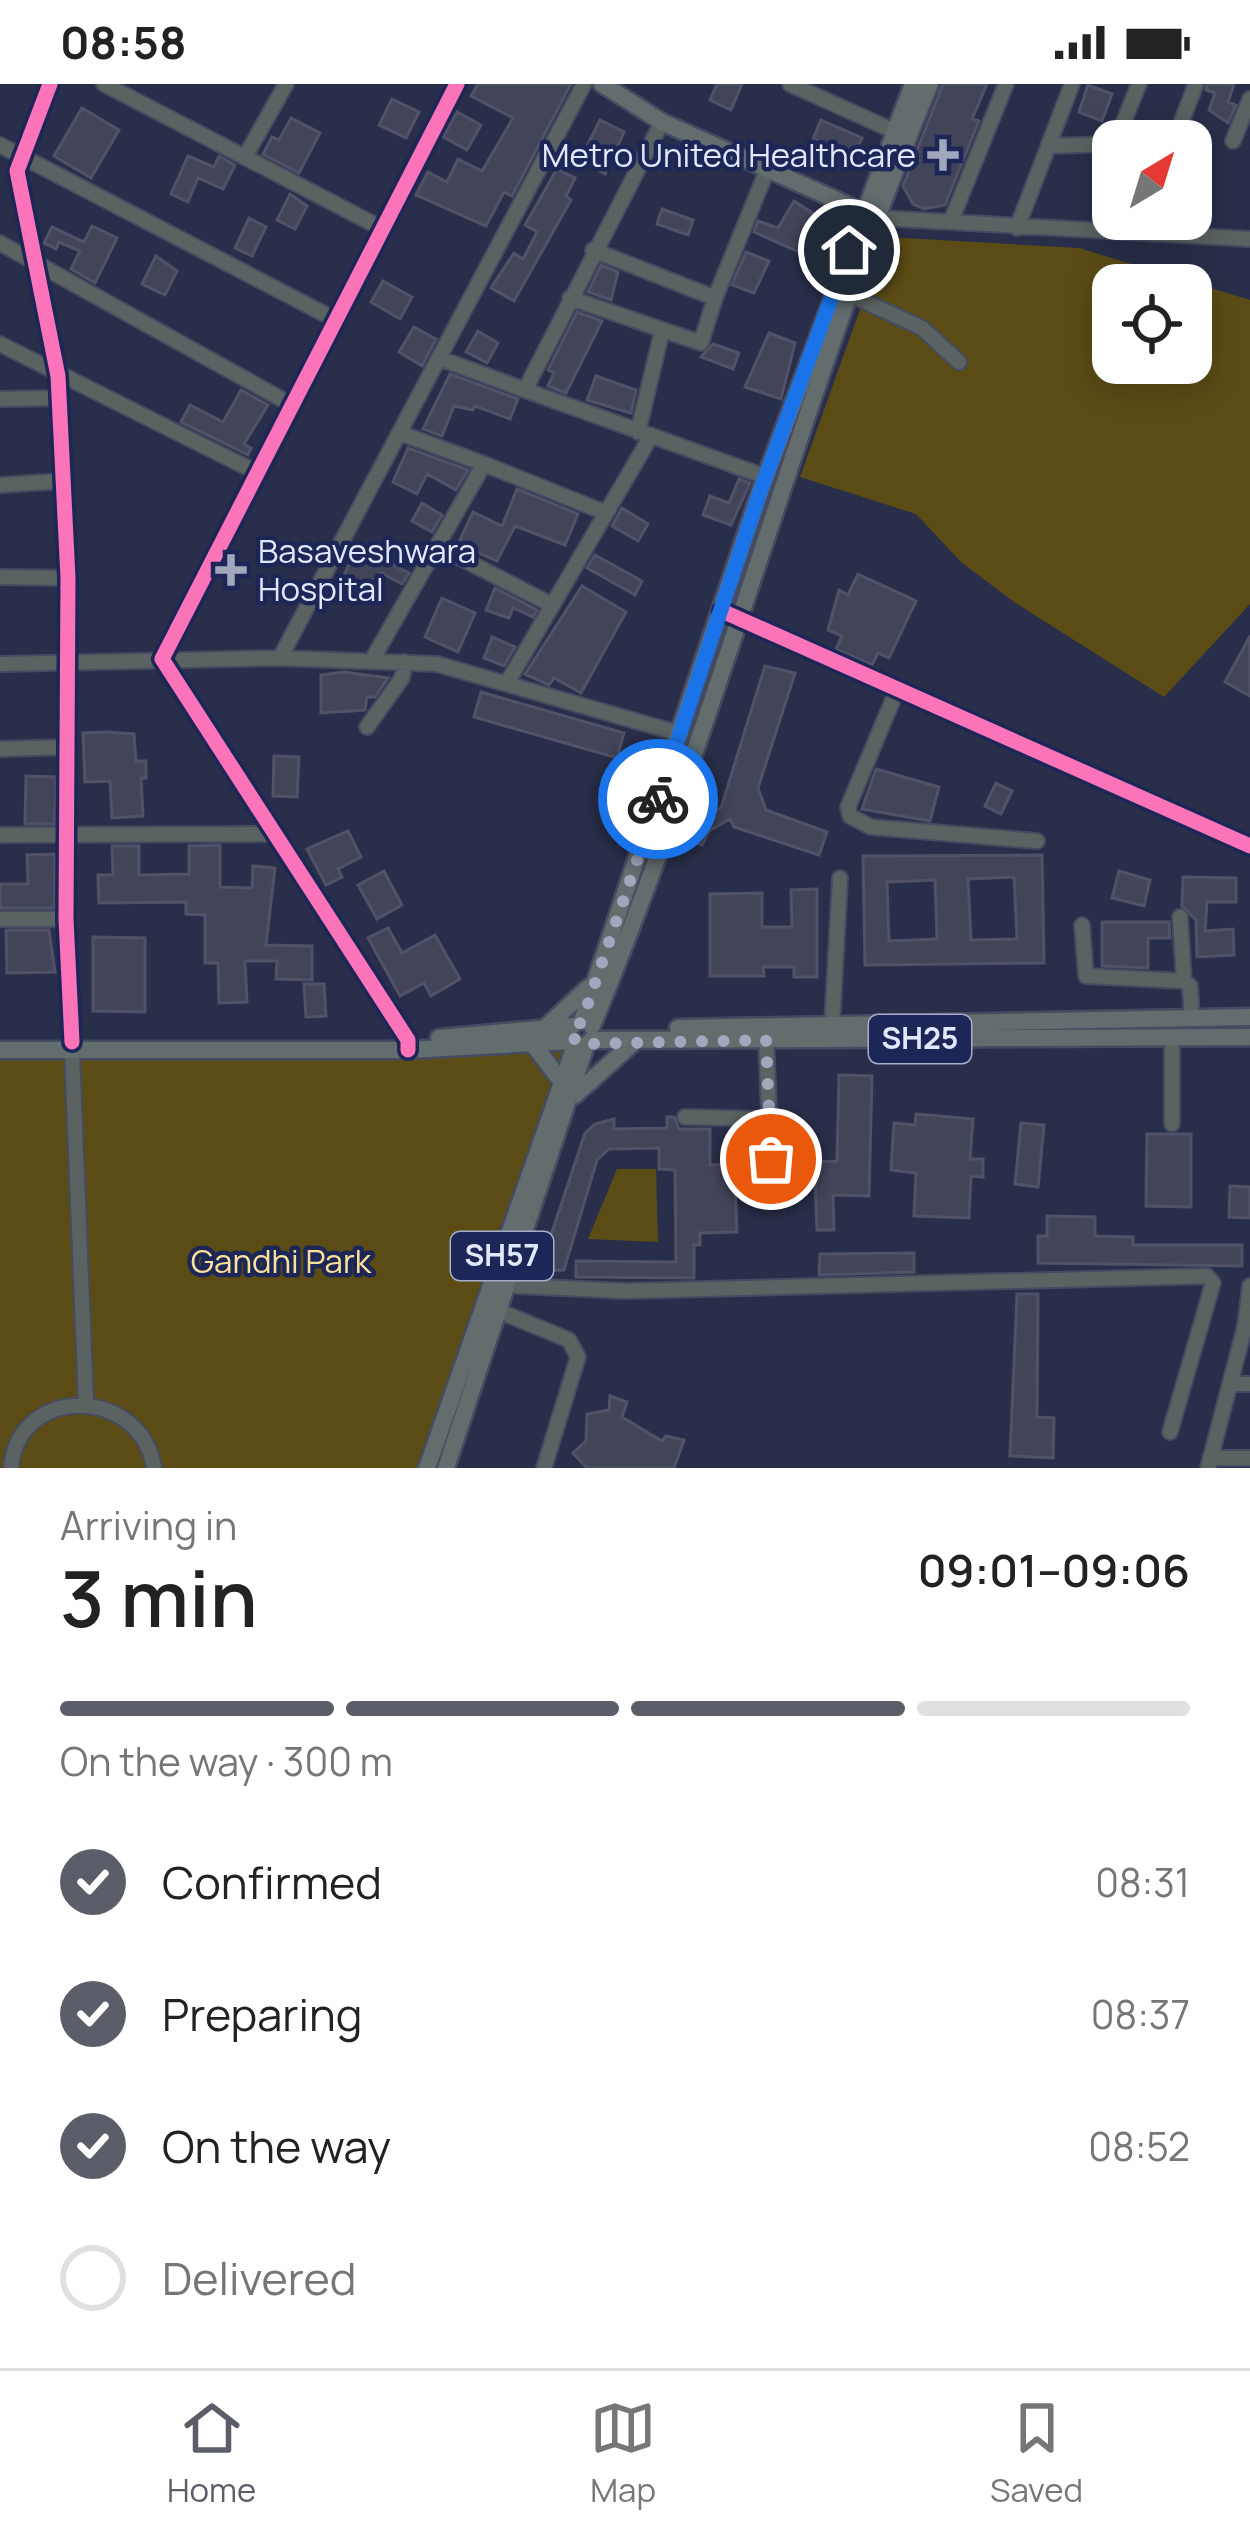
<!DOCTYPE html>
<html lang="en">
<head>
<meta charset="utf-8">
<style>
  :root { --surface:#fff; --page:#f6f6f6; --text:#222; --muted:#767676; --line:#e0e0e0; --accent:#5b5e68 }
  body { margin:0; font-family:Manrope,sans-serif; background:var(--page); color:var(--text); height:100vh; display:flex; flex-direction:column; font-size:45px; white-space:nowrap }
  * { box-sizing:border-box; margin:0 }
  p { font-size:39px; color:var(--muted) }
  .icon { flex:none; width:66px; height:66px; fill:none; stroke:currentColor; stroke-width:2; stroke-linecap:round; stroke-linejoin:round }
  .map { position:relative; height:1384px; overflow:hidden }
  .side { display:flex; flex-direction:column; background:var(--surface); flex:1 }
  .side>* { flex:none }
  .needle { width:78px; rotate:38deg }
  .controls { position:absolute; left:1092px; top:36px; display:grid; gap:24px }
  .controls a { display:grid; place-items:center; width:120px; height:120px; border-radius:24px; background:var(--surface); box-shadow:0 6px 30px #0003; font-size:60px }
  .pin { position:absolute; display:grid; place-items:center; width:102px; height:102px; color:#fff; margin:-51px; border:6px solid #fff; border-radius:50%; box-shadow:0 3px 12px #0007 }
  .courier { position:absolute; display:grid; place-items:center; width:120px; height:120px; margin:-60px; border:9px solid #1a73e8; border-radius:50%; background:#fff; color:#222; box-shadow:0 3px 15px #0007 }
  .headline em { font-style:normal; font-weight:600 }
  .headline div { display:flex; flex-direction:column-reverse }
  .headline { display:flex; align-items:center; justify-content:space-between; height:204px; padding:0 60px }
  h1 { font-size:78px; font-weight:600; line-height:90px }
  .bar { display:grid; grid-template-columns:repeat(4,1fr); gap:18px 12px; align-content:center; height:144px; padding:0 60px }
  .bar i { height:15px; border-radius:9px; background:var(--line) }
  .bar .active { background:var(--accent) }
  .bar p { grid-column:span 4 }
  ol { padding:0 60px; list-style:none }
  li { display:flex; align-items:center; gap:36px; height:132px }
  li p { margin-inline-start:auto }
  li .icon { padding:12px; border-radius:50%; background:var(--accent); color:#fff; stroke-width:4 }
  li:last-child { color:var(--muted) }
  li i { width:66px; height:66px; border:6px solid var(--line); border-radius:50% }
  .status { display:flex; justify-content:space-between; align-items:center; height:84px; padding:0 60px; background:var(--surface); direction:ltr }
  .status svg { height:33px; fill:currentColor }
  .dock { display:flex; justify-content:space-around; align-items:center; height:168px; border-top:3px solid var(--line); background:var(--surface); font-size:33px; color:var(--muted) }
  .dock a { display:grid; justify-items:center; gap:6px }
  .dock .active { color:var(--accent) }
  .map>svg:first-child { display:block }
  .green { fill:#5b4c16; fill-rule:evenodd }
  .building { fill:#42445a; stroke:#515268; stroke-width:3; fill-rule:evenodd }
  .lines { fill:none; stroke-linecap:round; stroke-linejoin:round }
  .minor-casing { stroke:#454b60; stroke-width:18 }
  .major-casing { stroke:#454b60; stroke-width:21 }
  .minor { stroke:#5b6362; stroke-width:14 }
  .major { stroke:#636d6e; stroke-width:16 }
  .cycleway-casing { stroke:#1c2757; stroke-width:22 }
  .cycleway { stroke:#fb73b8; stroke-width:15 }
  .done { stroke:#a1a7bd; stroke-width:12; stroke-dasharray:0 21.6 }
  .route { stroke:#1a73e8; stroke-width:15 }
  .poi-dot { fill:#a1a7bd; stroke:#1c2757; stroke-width:4.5 }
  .labels { text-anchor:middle; stroke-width:9; stroke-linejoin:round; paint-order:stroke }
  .shield { fill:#1c2757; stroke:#a7aeca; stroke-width:3 }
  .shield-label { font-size:30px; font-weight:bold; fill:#e2e8fb }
  .poi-label { font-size:33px; fill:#e2e8fb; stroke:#1c2757; text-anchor:end }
  .park-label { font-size:33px; fill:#fbe198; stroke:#1c2757 }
</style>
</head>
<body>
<div class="status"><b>08:58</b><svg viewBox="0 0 49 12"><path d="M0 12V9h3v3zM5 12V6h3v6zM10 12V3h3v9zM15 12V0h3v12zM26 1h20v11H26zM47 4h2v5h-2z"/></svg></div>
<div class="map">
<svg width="1250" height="1384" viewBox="0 0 1250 1384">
  <rect width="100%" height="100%" fill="#292f4a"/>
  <path class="green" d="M886 153 1079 164 1250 216V520L1164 613 1014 518 961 478 916 430 800 393ZM1113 201H1191V279H1113Z
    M575 965 431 1384H0V974Z
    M617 1085H656L658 1158 588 1155Z"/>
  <path class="building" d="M478 0H571L512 112 504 108 486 142 416 111 428 88 447 98 458 75 482 87 499 58 513 34 471 12Z
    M717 0H742L731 26 710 16Z
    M943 0H987L972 35 979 37 945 121 924 125 913 120 903 102Z
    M1207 0H1234L1228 18 1236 21 1228 39 1209 26 1215 9 1206 6Z
    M1088 1 1112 10 1102 37 1079 28Z
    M392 15 419 28 406 54 379 41Z
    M82 24 119 46 91 94 54 72Z
    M457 28 481 41 467 66 443 53Z
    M291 34 320 49 299 89 263 70 272 53 279 56Z
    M600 36 624 48 605 90 580 76Z
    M821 36 862 54 853 73 813 55Z
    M188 72 214 83 219 72 235 81 223 105 198 94 188 118 171 110Z
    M557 85 575 94 566 112 571 116 514 217 491 204 514 169 523 175 537 148 525 141Z
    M290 110 307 122 295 145 277 136Z
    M794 117 827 138 815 160 831 165 826 180 754 148 758 137 778 144Z
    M662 125 693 136 688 151 657 140Z
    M249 134 266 143 252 172 235 164Z
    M92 142 117 154 95 199 71 185 80 167 59 158 56 165 44 159 52 143 84 158Z
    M746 168 769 177 754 209 732 201Z
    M156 172 177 187 165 211 142 200Z
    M601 181 618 188 611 216 588 208Z
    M383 197 412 213 400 235 371 218Z
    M577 228 602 237 566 309 548 302 554 289 548 286Z
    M414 243 436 255 422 282 399 268Z
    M478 247 498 259 487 279 466 268Z
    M769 249 795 259 781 315 745 303Z
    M713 260 739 269 733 285 701 273Z
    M450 290 518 315 510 335 475 322 473 326 454 322 442 352 423 345Z
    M596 292 636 306 631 329 587 316Z
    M241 306 268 321 244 360 251 364 248 371 181 338 190 321 223 338Z
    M408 364 468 386 456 406 427 390 417 410 393 398Z
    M739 395 750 399 731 441 703 431 710 412 729 419Z
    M517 405 578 430 565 461 515 442 497 477 458 460 473 428 502 442Z
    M422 419 442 431 432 448 412 437Z
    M622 424 648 440 638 457 612 442Z
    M358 462 409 489 402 500 381 489 363 517 339 501Z
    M595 471 642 497 635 511 587 484Z
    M858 490 916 517 889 574 878 569 872 581 836 565 842 552 828 546 839 506 848 511Z
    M582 502 626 528 581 609 554 594 549 601 525 590Z
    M495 504 537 526 533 533 513 524 509 534 486 526Z
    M442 514 475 529 458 568 425 553Z
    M1250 552V612L1225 598Z
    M492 553 515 563 504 582 484 574Z
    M765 582 795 589 758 704 766 726 827 748 819 771 734 743 730 735 709 747 702 761 678 752 688 727 704 731 721 724Z
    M344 588 388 594 375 613H367L365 626 321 629V591Z
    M481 608 624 649 617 674 474 633Z
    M107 648 134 650 136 677H146V694H141L143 732 112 734 110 697 85 698 83 649Z
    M274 672 299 673 297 713 273 712Z
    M876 685 939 703 930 737 862 725Z
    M26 692 56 693 55 740H25Z
    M996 699 1012 707 1001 730 985 722Z
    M348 747 361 773 338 785 342 793 326 801 307 765Z
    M220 761V803L252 804 253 782 275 784 266 861 312 862V896L276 895 277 877H245L247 918 219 919 218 879H205V831L186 830V818L99 819 98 791H113L112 762H139V791L189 790V762Z
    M55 770V824H0V800H28L27 771Z
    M1042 771 1044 879 865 881 863 772ZM1014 793 1017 855 971 856 968 795ZM935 796 937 855 889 857 887 798Z
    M384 787 402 821 377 835 358 801Z
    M1119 787 1150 796 1144 822 1112 814Z
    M1183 793 1236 794V818H1207L1205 847 1233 845 1234 871 1197 873 1196 836 1182 822Z
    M817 805V893H794V883H763L764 892H710V810L762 809V843H792L791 806Z
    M1102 838H1169L1170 854H1148V884L1102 882Z
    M388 844 402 869 435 851 460 895 431 912 424 899 400 912 368 854Z
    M6 846H49L55 888 7 889Z
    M93 853 145 854V928L93 927Z
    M304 900H324L326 932 306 933Z
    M839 991 872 992 869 1112 833 1111 834 1146H817L815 1096 735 1098 737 1148 700 1149V1161H694V1194L576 1193V1177L676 1178 675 1086 659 1085V1064L609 1065 597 1076 564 1186 539 1187 585 1049 595 1040 614 1035V1045L667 1044V1033H674L679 1045H710V1081L761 1079 770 1086 781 1079 837 1077Z
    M916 1030 973 1035 970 1075H983V1093L971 1092 969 1134 914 1132 916 1089 891 1086 894 1039 915 1041Z
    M1021 1039 1044 1041 1038 1103 1015 1100Z
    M1147 1050H1191V1123L1146 1122Z
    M1230 1102 1250 1103V1134L1229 1133Z
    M1047 1132 1095 1133V1152L1133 1153V1161H1242V1182L1038 1179V1152H1047Z
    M914 1169V1188L819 1191 820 1170Z
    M1017 1210H1038L1037 1333 1054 1334 1053 1374 1010 1372Z
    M610 1312 627 1318 622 1333 662 1357 666 1352 684 1356 674 1384H587L573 1369 586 1357 587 1330 609 1326Z"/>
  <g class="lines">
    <defs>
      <path id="minor" d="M50 0 17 87 58 292 68 494 66 835 72 958
        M104 0 383 145
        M790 0 894 47
        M662 38 525 306 766 393
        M1116 57 1139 0
        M1174 57 1196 0
        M1233 57 1250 15
        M0 61 336 236
        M1048 62 1113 60
        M245 73 286 0
        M880 134 1250 155
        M951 137 1006 0
        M1017 144 1072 0
        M0 159 292 321
        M593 166 715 214 768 84
        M840 206 922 244 959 278
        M570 214 701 259 715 214
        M0 260 258 389
        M439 274 525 306
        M0 315 59 314
        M638 348 662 247
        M400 349 484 380
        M0 401 62 397
        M437 462 552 521
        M0 493 68 494
        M732 531 1250 762
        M280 574 584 0
        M372 576 484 380 606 429
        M0 580 280 574 437 580 681 650
        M507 599 651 352
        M897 606 848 723 850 732 871 743 1037 757
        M367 643 402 594 405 578
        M0 665 68 663
        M0 751 275 750
        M1180 833 1184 897
        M0 835H66
        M1082 841 1086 892 1184 897 1190 902 1192 935
        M832 942 840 794
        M766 956 771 1075
        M408 966V956L162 575 457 0
        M72 968 86 1319
        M685 1033 769 1035
        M1172 1040V954
        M497 1201 625 1207 1207 1192 1213 1199 1170 1348
        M489 1223 569 1256 578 1273 544 1384
        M1230 1300H1250
        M1210 1374H1250
        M11 1384C18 1299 142 1303 154 1384
        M1208 1384 1245 1242 1250 1202"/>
      <path id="major" d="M602 0 662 38 870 131
        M582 937 760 408 913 0
        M592 942C720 634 801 308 930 0
        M545 944 588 904
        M678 944 1250 933
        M439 954 572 942
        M591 956 1250 953
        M532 959 562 998
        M0 966H408L573 957
        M575 1011 636 956
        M427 1384 576 959
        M446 1384 586 961"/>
    </defs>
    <use href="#minor" class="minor-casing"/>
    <use href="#major" class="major-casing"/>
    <use href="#minor" class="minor"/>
    <use href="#major" class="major"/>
    <defs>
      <path id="cycleway" d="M50 0 17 87 58 292 68 494 66 835 72 958
        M722 527 1250 762
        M408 966V956L162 575 457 0"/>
    </defs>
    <use href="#cycleway" class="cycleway-casing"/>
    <use href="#cycleway" class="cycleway"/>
  </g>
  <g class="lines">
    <path class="done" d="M658 715 582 937 570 950 579 960 766 956 771 1075"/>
    <path class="route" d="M658 715 760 408 849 166"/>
  </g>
  <g class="poi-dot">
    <path d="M937 53h12v12h12v12h-12v12h-12v-12h-12v-12h12z"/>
    <path d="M225 468h12v12h12v12h-12v12h-12v-12h-12v-12h12z"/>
  </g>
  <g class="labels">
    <g class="shield">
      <rect x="869" y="931" width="102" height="48" rx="9"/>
      <rect x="451" y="1148" width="102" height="48" rx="9"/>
    </g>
    <g class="shield-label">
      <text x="920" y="965">SH25</text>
      <text x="502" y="1182">SH57</text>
    </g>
    <g class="poi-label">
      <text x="916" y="83">Metro United Healthcare</text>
      <text x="258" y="479" text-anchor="start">Basaveshwara<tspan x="258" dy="38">Hospital</tspan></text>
    </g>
    <g class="park-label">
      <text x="281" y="1189">Gandhi Park</text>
    </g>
  </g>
</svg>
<div class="controls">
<a><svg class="needle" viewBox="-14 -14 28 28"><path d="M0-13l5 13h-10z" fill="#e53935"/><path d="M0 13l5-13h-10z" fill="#767676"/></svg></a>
<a><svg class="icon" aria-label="locate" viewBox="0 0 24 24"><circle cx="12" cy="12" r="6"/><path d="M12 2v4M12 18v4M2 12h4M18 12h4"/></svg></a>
</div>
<div class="pin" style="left:771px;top:1075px;background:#ea580c"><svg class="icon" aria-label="bag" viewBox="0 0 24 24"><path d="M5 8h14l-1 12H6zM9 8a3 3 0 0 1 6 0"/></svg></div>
<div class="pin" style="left:849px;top:166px;background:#1f2937"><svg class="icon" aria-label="home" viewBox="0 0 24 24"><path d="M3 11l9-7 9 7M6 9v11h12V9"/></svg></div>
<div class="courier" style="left:658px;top:715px"><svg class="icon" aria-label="bike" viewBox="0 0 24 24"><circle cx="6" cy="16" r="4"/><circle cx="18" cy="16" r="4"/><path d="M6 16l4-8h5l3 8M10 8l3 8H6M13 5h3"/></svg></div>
</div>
<section class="side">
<div class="headline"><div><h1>3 min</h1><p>Arriving in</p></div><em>09:01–09:06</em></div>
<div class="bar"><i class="active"></i><i class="active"></i><i class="active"></i><i></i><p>On the way · 300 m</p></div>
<ol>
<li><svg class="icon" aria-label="check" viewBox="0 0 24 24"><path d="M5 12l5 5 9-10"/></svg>Confirmed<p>08:31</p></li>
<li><svg class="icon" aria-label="check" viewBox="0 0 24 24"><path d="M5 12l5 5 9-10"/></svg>Preparing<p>08:37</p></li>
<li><svg class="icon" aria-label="check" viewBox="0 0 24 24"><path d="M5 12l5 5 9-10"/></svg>On the way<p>08:52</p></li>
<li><i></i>Delivered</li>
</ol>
</section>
<nav class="dock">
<a class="active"><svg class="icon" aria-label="home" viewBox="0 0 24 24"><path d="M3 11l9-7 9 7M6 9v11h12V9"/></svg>Home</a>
<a><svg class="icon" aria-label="map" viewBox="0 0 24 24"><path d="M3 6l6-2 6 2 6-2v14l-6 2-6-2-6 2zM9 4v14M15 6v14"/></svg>Map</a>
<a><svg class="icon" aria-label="saved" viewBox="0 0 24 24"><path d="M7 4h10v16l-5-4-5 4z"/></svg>Saved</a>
</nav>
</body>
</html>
